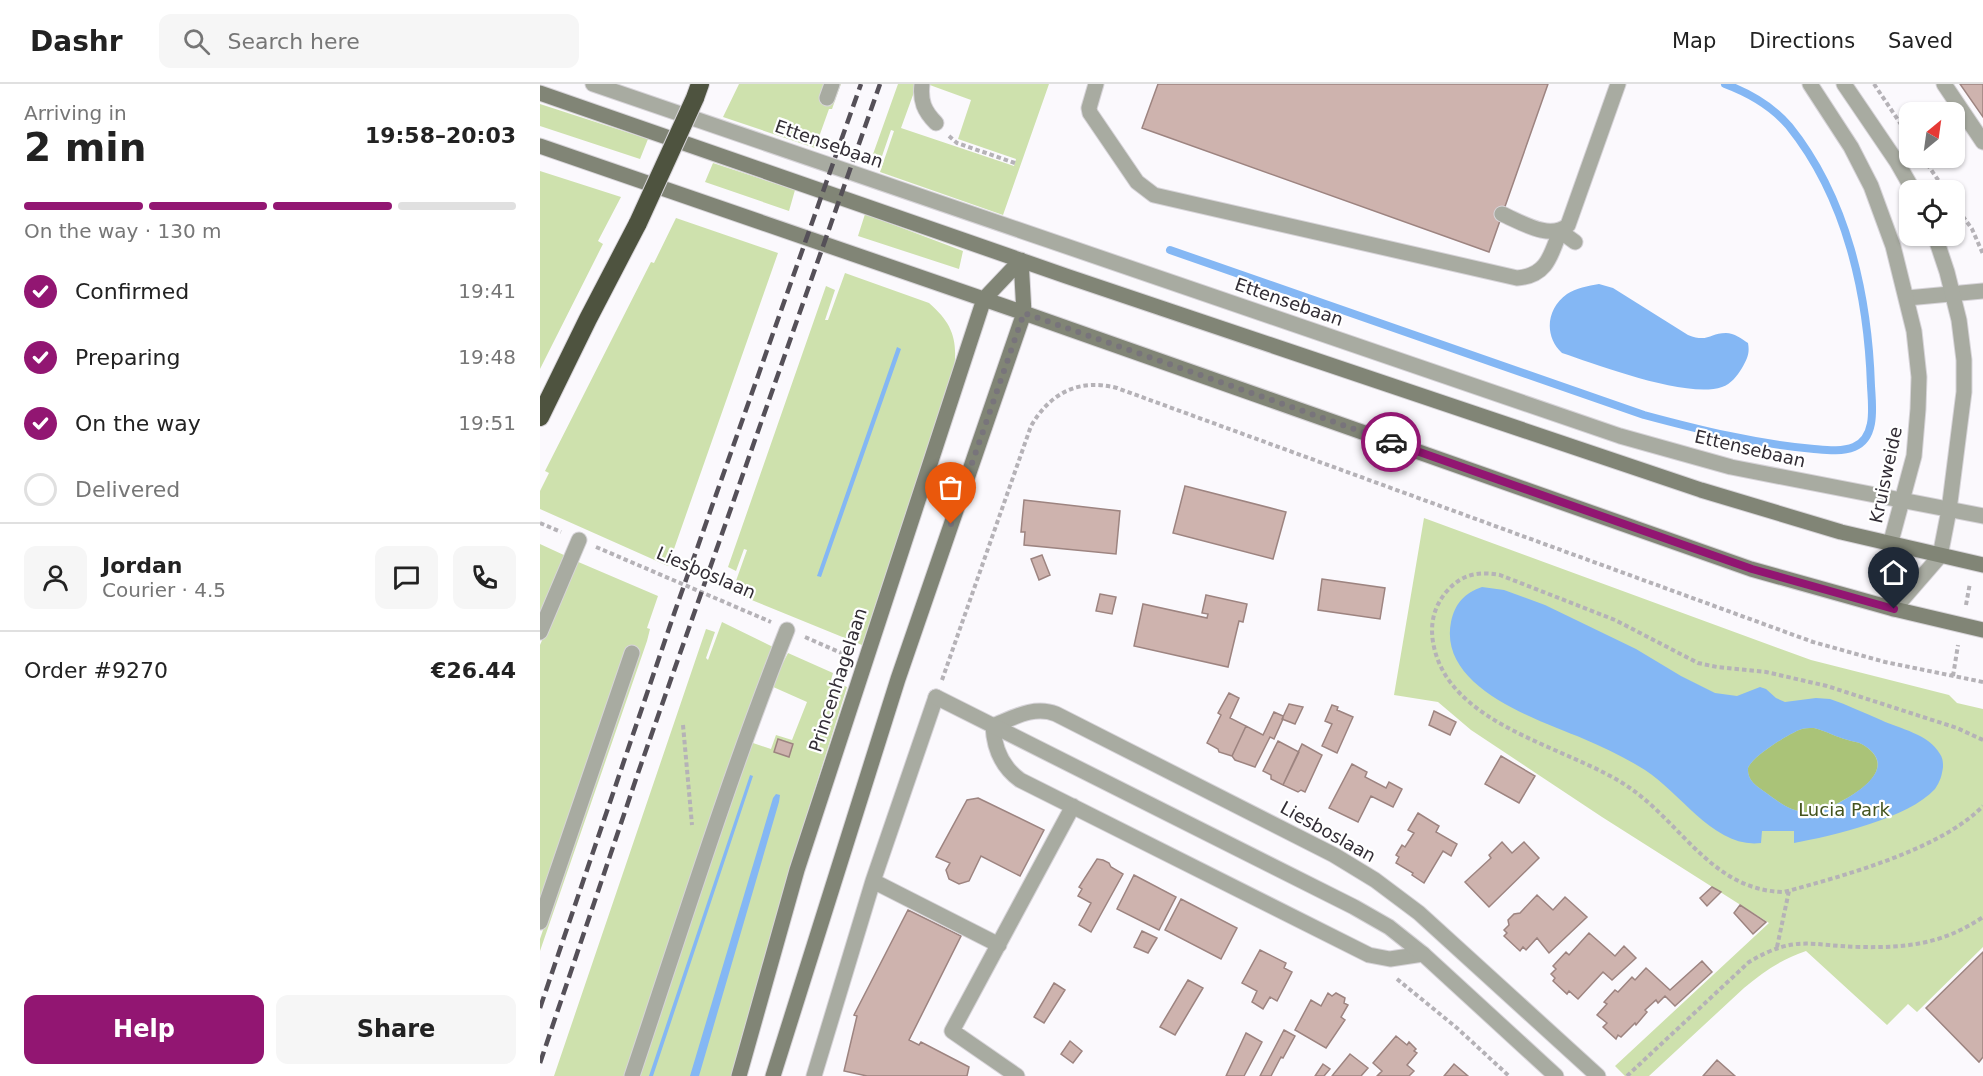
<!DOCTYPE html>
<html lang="en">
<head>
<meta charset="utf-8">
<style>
  :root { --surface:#fff; --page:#f6f6f6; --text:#222; --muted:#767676; --line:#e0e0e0; --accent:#921672 }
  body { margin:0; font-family:"DejaVu Sans",sans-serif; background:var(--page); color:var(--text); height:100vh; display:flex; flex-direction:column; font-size:22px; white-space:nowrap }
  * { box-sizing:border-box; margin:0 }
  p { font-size:20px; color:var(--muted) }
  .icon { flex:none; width:33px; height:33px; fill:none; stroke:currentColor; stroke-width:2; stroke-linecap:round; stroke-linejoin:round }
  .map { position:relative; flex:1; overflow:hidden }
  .drawer { display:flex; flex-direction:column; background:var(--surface); width:540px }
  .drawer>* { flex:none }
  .needle { width:39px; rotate:29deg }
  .fabs { position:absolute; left:1359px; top:18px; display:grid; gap:12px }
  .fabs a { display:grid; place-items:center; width:66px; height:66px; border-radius:12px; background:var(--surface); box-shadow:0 2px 4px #0004; font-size:30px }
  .pin { position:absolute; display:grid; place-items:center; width:51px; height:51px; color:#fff; margin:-62px -26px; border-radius:50% 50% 50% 0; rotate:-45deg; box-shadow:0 0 6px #0007 }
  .pin .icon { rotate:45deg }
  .courier { position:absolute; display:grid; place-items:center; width:60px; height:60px; margin:-30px; border:4px solid #921672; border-radius:50%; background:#fff; color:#222; box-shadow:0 2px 8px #0007 }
  .head em { font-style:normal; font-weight:800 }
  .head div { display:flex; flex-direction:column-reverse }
  .head { display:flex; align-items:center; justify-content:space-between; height:102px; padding:0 24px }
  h1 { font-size:39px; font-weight:800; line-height:45px }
  .bar { display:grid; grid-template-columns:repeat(4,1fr); gap:9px 6px; align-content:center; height:72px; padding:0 24px }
  .bar i { height:8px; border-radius:4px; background:var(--line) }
  .bar .active { background:var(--accent) }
  .bar p { grid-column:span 4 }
  .line { display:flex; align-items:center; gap:15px; padding:0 24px; border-top:2px solid var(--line) }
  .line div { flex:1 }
  .round { display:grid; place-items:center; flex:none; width:63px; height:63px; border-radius:12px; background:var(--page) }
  ol { padding:0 24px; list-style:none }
  li { display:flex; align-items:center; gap:18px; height:66px }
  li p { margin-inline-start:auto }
  li .icon { padding:6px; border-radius:50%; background:var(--accent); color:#fff; stroke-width:4 }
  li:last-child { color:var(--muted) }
  li i { width:33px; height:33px; border:3px solid var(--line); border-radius:50% }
  .cta { display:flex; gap:12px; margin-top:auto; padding:12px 24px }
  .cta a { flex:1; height:69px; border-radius:12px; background:var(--accent); color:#fff; font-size:24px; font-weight:800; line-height:69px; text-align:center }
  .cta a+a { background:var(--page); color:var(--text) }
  header { display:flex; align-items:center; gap:36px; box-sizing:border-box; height:84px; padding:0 30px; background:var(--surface); border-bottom:2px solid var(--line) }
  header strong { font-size:28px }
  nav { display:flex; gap:33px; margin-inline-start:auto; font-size:21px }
  .search { width:420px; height:54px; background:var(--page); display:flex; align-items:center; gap:15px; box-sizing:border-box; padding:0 21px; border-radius:12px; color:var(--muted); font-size:22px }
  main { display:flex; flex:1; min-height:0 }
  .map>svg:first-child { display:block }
  .green { fill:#cee1ad }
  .forest { fill:#aac378 }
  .water { fill:#84b7f4; fill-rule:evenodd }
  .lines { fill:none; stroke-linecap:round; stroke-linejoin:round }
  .stream { stroke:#84b7f4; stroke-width:8 }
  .building { fill:#ceb3ae; stroke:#9d8480; stroke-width:1.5 }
  .service-casing { stroke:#d7d4d9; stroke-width:17 }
  .minor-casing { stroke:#d7d4d9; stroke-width:17 }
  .tertiary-casing { stroke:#d7d4d9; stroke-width:17 }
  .secondary-casing { stroke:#d7d4d9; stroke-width:17 }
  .motorway-casing { stroke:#d7d4d9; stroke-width:20 }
  .path { stroke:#b5b2b7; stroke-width:4; stroke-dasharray:4.5 3; stroke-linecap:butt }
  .service { stroke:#a8aba1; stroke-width:15 }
  .minor { stroke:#a8aba1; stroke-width:15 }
  .tertiary { stroke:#a8aba1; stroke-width:15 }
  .secondary { stroke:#818576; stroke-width:15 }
  .motorway { stroke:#4e533f; stroke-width:18 }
  .rail { stroke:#555058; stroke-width:4.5; stroke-dasharray:12 6; stroke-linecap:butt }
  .motorway-bridge-casing { stroke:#d7d4d9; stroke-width:20; stroke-linecap:butt }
  .motorway-bridge { stroke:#4e533f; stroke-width:18 }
  .done { stroke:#78747b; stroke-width:6; stroke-dasharray:0 10.8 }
  .route { stroke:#921672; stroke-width:8 }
  .labels { text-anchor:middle; stroke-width:4.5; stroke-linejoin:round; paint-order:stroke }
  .street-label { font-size:18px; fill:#322d35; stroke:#fff }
  .park-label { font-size:18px; fill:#44541e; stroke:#fff }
</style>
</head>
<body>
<header>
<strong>Dashr</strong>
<div class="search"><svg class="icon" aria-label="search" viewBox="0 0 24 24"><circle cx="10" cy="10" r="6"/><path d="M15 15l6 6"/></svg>Search here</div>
<nav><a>Map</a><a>Directions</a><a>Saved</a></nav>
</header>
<main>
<section class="drawer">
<div class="head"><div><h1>2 min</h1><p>Arriving in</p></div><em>19:58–20:03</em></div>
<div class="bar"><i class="active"></i><i class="active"></i><i class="active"></i><i></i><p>On the way · 130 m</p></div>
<ol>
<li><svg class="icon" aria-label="check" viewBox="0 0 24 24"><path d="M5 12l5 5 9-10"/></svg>Confirmed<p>19:41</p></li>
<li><svg class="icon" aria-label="check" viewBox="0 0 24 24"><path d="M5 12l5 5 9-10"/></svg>Preparing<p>19:48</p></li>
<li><svg class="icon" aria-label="check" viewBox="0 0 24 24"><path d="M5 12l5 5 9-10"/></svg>On the way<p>19:51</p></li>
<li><i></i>Delivered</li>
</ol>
<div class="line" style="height:108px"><a class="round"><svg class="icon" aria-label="person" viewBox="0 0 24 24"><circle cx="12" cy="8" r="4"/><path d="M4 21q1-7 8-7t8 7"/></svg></a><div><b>Jordan</b><p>Courier · 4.5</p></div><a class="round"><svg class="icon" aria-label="chat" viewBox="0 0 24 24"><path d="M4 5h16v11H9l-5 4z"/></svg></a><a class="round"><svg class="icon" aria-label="phone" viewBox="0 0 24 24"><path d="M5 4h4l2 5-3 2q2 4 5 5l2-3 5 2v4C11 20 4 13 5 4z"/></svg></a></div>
<div class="line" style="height:78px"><div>Order #9270</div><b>€26.44</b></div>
<div class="cta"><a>Help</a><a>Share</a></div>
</section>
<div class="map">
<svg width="1443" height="992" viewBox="0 0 1443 992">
  <rect width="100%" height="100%" fill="#fbf9fd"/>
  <path class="green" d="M199 0H286L280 18 290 22 297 0H301L292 25H289L275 64 183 33Z
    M358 0H377L361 44 474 82 476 75 418 55 431 16 387 0H509L463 131 340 88 354 47 351 46 341 75 332 73Z
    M0 20 108 55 100 75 0 42Z
    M173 79 255 106 249 127 165 98Z
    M0 87 81 113 58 157 63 160 0 285Z
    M325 130 423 167 419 185 318 152Z
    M136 134 238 169 128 482 0 425V407L9 389 5 387 111 178 114 179Z
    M305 189 389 219C412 239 418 255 414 285L322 561 192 508 207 466 204 465 196 487 188 483 286 202 295 206 285 236H288Z
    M884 434 1271 576 1409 611 1417 619 1443 625V863L1377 928 1368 920 1347 941 1266 867C1242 875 1223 888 1204 904L1109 992H1085L1075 982 1229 839 1062 733 931 646 898 618 854 611Z
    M0 460 26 472 0 534Z
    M36 477 118 512 107 544 110 545 107 557 0 867V855L48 712 0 819V561Z
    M182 538 233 563 86 992H14L166 545 175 548 166 574 168 576Z
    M248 569 293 589 291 596 307 603 250 784 191 992H97L210 660 213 659 231 665 236 651 252 656 267 618 231 602Z"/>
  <path class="forest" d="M1274 644C1286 647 1296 653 1308 656 1314 658 1320 658 1325 662 1353 681 1328 702 1309 713 1296 720 1281 729 1266 728 1250 728 1238 717 1225 708 1216 702 1207 696 1208 684 1213 672 1247 651 1259 646 1264 644 1268 644 1274 644Z"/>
  <path class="water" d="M1059 200 1073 204 1148 251C1168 259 1170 249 1186 249 1194 249 1202 255 1208 259 1210 270 1207 275 1202 284 1197 292 1191 300 1182 303 1147 315 1058 281 1022 269 1004 252 1006 225 1027 210 1036 204 1048 202 1059 200Z
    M357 263 361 265 281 493 277 492Z
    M942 503 964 506 1005 521 1096 565 1141 592 1175 609 1197 612 1220 603 1226 605 1236 614 1245 618 1276 614 1290 615C1308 621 1324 629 1341 636 1360 645 1389 650 1400 670 1403 674 1403 679 1403 683 1402 691 1400 698 1395 705 1369 734 1292 752 1254 759V747H1222L1221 759C1175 765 1141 709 1105 686 1086 674 1065 664 1044 655 998 636 898 604 911 538 915 520 924 509 942 503ZM1274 644C1286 647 1296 653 1308 656 1314 658 1320 658 1325 662 1354 681 1327 702 1309 713 1296 721 1281 729 1266 728 1250 728 1238 717 1225 708 1216 702 1207 696 1208 684 1213 672 1247 651 1259 646 1264 644 1269 644 1274 644Z
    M210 691 213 692 113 992H109Z
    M236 710 240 711 239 718 159 992H150L233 714Z"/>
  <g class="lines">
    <path class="stream" d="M630 166 1104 331C1160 346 1216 360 1274 365 1286 366 1302 368 1314 363 1337 354 1332 321 1331 302 1328 211 1307 114 1249 42 1232 22 1209 9 1185 0"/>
  </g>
  <path class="building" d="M618 0H1008L949 168 602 44Z
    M1420 0H1443V33Z
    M645 402 746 428 733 475 633 449Z
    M484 416 580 427 576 470 484 461 485 448H481Z
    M502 471 510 491 499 496 491 475Z
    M782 495 845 504 840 535 778 526Z
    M560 510 576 513 572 530 556 527Z
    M666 511 707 520 703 538 699 537 688 583 594 562 603 520 667 534 668 530 662 529Z
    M689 609 699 614 690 634 706 642 692 672 679 668 678 665 667 659 681 631 678 629Z
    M749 620 763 623 755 640 742 635Z
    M792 621 798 623 797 626 813 633 797 669 782 662 792 640 785 637Z
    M894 627 916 638 910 651 889 641Z
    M734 628 743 632V635L734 655 730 653 715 683 695 676 692 672 706 642 723 651Z
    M238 655 253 660 249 673 234 668Z
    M738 657 759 668 743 701 731 695V691L723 687Z
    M762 660 782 671 765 708 761 706 758 708 743 701Z
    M961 672 995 692 979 719 945 700Z
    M812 680 827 688 825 693 846 704 849 698 862 705 853 723 831 712 818 738 789 724Z
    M438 714 504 746 480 792 441 772 429 797 419 800 409 795 406 786 410 779 396 773 427 716Z
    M878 729 899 742 896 748 917 760 911 772 903 767 884 799 872 791 873 789 856 779 859 773 856 771 862 761 865 763 874 749 868 746Z
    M962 758 972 769 984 758 999 774 949 823 925 798 951 774 949 771Z
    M557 775 563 776 569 779 571 783 583 790 551 848 539 841 551 819 538 812 542 805 539 803Z
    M594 791 636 813 619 846 577 825Z
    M1172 803 1181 808 1167 822 1160 814Z
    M997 811 1013 826 1025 813 1047 833 1009 869 997 854 986 866 983 863 980 867 964 852 967 849 964 846 969 841 968 836 974 830 980 829Z
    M641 815 697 844 681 875 625 846Z
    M1200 821 1226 838 1213 850 1194 829Z
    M368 826 421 852 369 956 379 961 381 958 429 983 427 992H327L304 987 317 932 314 931Z
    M602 847 617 854 608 869 594 863Z
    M1049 849 1075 872 1084 862 1096 874 1072 896 1063 888 1038 915 1029 907 1027 910 1013 897 1015 894 1011 890 1016 885 1013 882 1026 868 1029 871Z
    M720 866 746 879 744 884 752 888 737 917 730 913 723 925 712 918 717 907 702 899Z
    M1443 868V973L1439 978 1386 924Z
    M1162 877 1172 888 1135 922 1125 912 1118 919 1116 916 1105 926 1107 928 1096 941 1095 939 1081 953 1078 951 1076 955 1063 943 1067 939 1057 931 1067 920 1064 918 1075 906 1078 908 1092 893 1095 896 1106 884 1130 906Z
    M648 896 663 904 635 951 620 943Z
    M514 899 525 906 504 939 494 933Z
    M788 909 792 912 796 909 805 914 804 919 808 921 801 933 805 936 786 964 755 946 771 916 781 922Z
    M744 946 755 952 743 974 741 973 731 992H720Z
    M706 949 722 958 704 992H686Z
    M856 952 867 961 869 958 876 965 874 967 877 969 867 981 874 987 869 992H837L842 987 833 979Z
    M530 957 542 967 533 979 521 970Z
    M810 970 828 984 821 992H792Z
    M1177 976 1195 992H1163Z
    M783 980 790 985 784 992H775Z
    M914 980 928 992H904Z"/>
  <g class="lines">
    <defs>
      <path id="service" d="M53 0 1080 352 1191 383 1443 432
        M382 0C380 17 384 27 396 39
        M556 0 549 24 550 29 597 98 614 111 977 194C1007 192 1011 171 1020 147L1035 158
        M1404 0 1443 58
        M287 14 292 0
        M962 130C981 138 1010 157 1028 141L1078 0
        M1367 214 1443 207
        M0 548 39 456
        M0 838 92 569
        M92 992C142 843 189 692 247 546"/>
      <path id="minor" d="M1270 0 1311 63 1331 102 1353 162 1374 247 1379 293 1378 325 1374 372 1350 461 1354 525
        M1304 0 1357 78 1373 106
        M1354 525 1400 472 1409 426 1424 308V276L1419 236 1407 188 1395 152
        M333 797 459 861
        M883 870 850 875 829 871 480 696C462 683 454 664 453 642 473 634 494 621 516 630L794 771 835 796 879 829 1058 992
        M274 992 333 797 396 613
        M477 992 412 947 533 722"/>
      <path id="tertiary" d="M396 613 814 823 849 843 883 870 1016 992"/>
      <path id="secondary" d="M0 9 526 192 1161 406 1301 448 1443 481
        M0 62 484 229 1211 485 1354 525 1443 546
        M199 992 257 786 444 215 481 176
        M233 992 358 595 484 229 481 176"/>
      <path id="motorway" d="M155 14 160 0
        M0 333 48 235 98 139"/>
    </defs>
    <use href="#service" class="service-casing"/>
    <use href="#minor" class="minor-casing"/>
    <use href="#tertiary" class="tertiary-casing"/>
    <use href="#secondary" class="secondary-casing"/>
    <use href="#motorway" class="motorway-casing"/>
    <path class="path" d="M1334 0 1370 54
      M409 52 417 59 475 79
      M1383 74 1405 106
      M1414 120 1432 145 1443 170
      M0 439 21 448
      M56 463 231 538
      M1426 521 1430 499
      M265 553 308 572
      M1413 592 1418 561
      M402 596 491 342C510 309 539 294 577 304L1273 558 1345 578 1443 598
      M143 641 152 741
      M1443 656 1417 644 1287 602 1226 588 1177 583 1158 579 1075 536 960 491C938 487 922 490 907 507 894 522 890 539 893 558 907 643 1030 662 1090 704 1142 740 1173 807 1244 808 1303 792 1400 766 1443 722
      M1237 863 1249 807
      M857 895 917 944 969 992
      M1087 992 1209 878C1256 850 1271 862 1320 863 1367 864 1403 860 1443 833"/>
    <use href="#service" class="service"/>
    <use href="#minor" class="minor"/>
    <use href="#tertiary" class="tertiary"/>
    <use href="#secondary" class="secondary"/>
    <use href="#motorway" class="motorway"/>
    <path class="rail" d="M0 924 135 527 321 0
      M0 979 98 689 340 0"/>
    <defs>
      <path id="motorway-bridge" d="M98 139 155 14"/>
    </defs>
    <use href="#motorway-bridge" class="motorway-bridge-casing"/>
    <use href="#motorway-bridge" class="motorway-bridge"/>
  </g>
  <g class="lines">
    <path class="done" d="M411 440 484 229 851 358"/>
    <path class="route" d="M851 358 1212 485 1354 525"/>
  </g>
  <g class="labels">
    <g class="street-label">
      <text transform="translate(289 60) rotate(19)" y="6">Ettensebaan</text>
      <text transform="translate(749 218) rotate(19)" y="6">Ettensebaan</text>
      <text transform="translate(1210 365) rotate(13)" y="6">Ettensebaan</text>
      <text transform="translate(1346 391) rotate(-78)" y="6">Kruisweide</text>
      <text transform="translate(166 489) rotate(23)" y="6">Liesboslaan</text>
      <text transform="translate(298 596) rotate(-72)" y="6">Princenhagelaan</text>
      <text transform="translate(788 748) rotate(29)" y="6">Liesboslaan</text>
    </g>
    <g class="park-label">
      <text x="1304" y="732">Lucia Park</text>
    </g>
  </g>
</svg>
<div class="fabs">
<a><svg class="needle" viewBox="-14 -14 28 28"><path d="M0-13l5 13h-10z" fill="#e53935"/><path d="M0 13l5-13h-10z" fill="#767676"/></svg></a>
<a><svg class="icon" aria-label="locate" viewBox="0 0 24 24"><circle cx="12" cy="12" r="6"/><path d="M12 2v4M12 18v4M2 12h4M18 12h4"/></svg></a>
</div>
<div class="pin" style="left:411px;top:440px;background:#ea580c"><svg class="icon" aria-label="bag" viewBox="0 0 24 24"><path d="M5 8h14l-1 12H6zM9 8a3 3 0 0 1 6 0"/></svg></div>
<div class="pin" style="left:1354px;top:525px;background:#1f2937"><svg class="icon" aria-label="home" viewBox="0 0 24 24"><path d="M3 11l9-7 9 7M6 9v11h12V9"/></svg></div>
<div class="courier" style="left:851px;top:358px"><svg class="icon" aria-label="car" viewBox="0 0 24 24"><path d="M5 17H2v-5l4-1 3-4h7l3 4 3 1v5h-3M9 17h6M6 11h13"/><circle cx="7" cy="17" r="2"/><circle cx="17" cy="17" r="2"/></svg></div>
</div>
</main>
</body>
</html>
